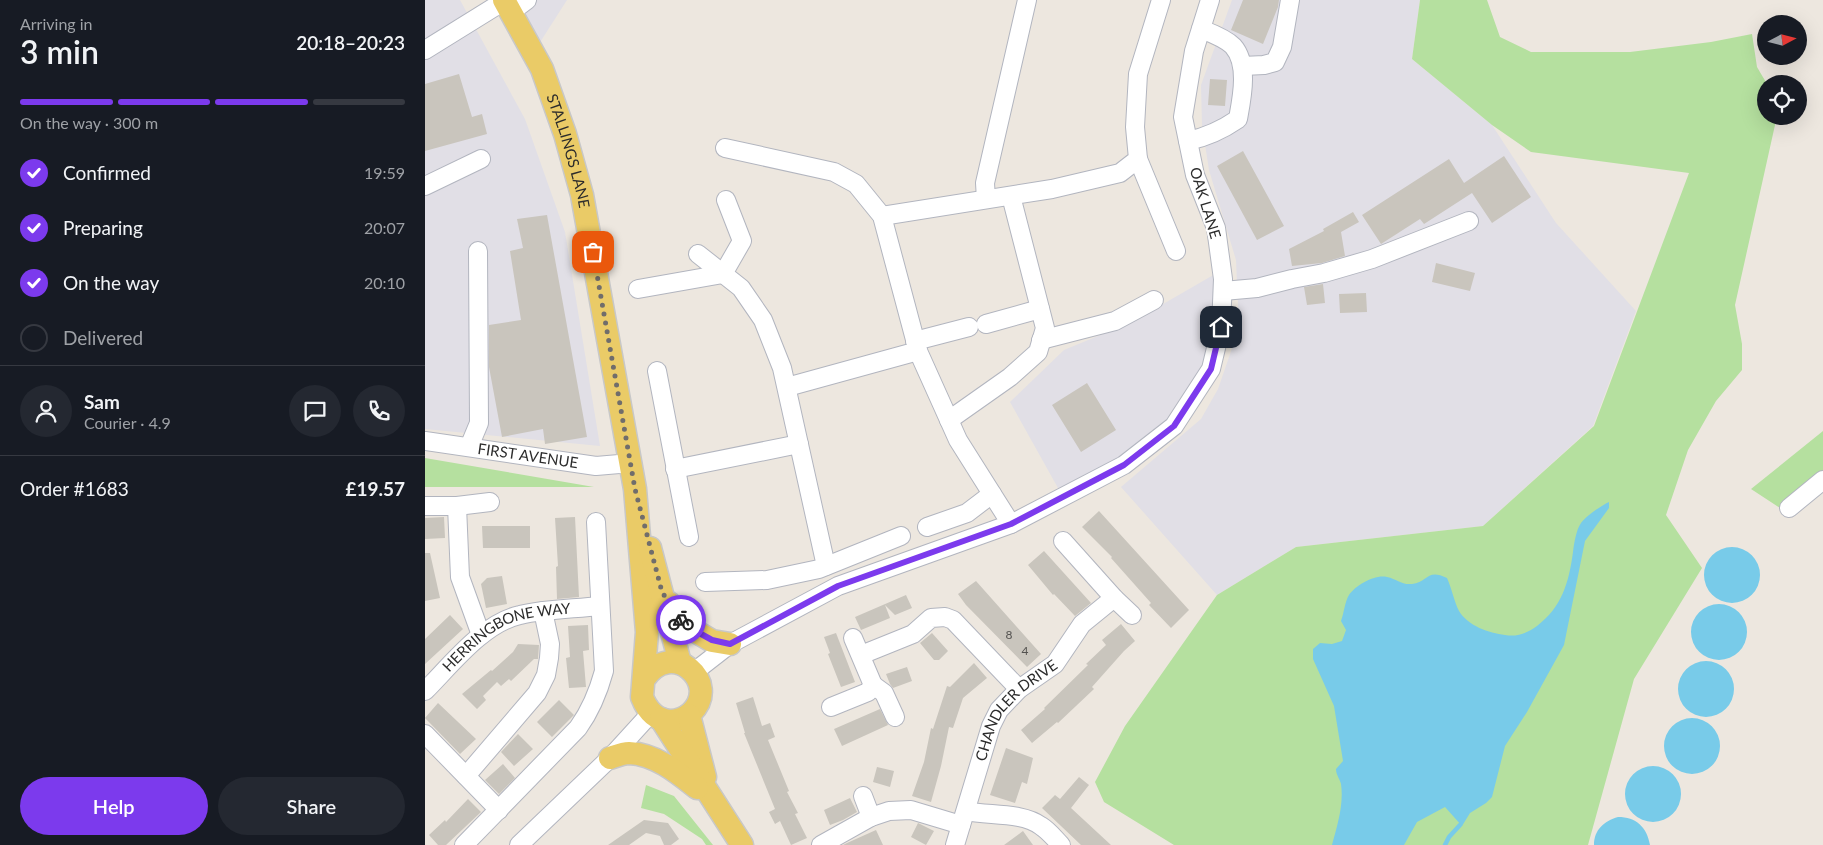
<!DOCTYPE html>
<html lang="en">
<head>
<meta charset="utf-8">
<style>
  :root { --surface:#171b24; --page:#242831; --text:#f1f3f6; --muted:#9ea1a6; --line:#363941; --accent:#7c3aed }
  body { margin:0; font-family:Lato,sans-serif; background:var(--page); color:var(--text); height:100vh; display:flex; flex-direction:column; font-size:19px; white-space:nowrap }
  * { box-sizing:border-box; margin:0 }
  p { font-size:16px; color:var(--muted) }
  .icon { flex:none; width:28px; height:28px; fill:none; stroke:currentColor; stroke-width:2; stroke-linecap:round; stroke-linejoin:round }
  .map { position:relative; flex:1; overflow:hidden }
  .panel { display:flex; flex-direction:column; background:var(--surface); width:425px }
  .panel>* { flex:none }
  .needle { width:32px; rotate:83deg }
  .fabs { position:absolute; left:1332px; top:15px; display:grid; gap:10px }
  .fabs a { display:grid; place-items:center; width:50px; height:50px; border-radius:50%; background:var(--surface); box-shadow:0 5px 20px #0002; font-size:25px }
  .pin { position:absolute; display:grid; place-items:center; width:42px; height:42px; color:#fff; margin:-21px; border-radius:10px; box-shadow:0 2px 8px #0006 }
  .courier { position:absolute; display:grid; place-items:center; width:50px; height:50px; margin:-25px; border:4px solid #7c3aed; border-radius:50%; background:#fff; color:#222; box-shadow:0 1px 6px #0007 }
  .headline em { font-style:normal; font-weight:600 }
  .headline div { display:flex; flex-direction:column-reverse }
  .headline { display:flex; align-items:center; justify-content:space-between; height:85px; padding:0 20px }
  h1 { font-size:32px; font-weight:600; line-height:38px }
  .bar { display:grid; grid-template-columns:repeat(4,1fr); gap:8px 5px; align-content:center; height:60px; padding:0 20px }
  .bar i { height:6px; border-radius:4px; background:var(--line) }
  .bar .on { background:var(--accent) }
  .bar p { grid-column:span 4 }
  .line { display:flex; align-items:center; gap:12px; padding:0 20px; border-top:1px solid var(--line) }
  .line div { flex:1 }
  .round { display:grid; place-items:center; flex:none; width:52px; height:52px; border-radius:26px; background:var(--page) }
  ol { padding:0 20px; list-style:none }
  li { display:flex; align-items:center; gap:15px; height:55px }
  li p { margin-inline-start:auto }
  li .icon { padding:5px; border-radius:50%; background:var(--accent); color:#fff; stroke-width:4 }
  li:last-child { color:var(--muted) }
  li i { width:28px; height:28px; border:2px solid var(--line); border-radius:50% }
  .action { display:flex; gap:10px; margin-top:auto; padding:10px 20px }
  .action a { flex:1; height:58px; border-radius:30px; background:var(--accent); color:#fff; font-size:20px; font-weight:600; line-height:58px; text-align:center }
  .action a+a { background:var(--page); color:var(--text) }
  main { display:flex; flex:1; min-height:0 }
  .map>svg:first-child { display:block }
  .industrial { fill:#e1dfe6 }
  .green { fill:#b5e09f }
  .water { fill:#78cbe9 }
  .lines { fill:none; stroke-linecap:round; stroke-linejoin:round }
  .stream { stroke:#78cbe9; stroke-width:4.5 }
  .building { fill:#c9c5bd }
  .minor-casing { stroke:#b2b5bf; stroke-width:20 }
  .major-casing { stroke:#c8c8c8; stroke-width:25 }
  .minor { stroke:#fff; stroke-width:18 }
  .major { stroke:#eacb67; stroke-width:22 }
  .done { stroke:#706d6b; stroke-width:5; stroke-dasharray:0 9 }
  .route { stroke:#7c3aed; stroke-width:6 }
  .labels { text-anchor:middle; stroke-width:4; stroke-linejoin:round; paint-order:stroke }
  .number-label { font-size:12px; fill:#535250 }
  .street-label { font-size:15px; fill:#2c2c2c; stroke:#fff }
</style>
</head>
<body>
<main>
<section class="panel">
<div class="headline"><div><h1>3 min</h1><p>Arriving in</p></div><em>20:18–20:23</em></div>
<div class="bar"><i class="on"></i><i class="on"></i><i class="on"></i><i></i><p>On the way · 300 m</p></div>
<ol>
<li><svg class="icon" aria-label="check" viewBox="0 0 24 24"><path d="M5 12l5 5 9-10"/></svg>Confirmed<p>19:59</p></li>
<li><svg class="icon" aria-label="check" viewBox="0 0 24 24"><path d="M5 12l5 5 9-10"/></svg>Preparing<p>20:07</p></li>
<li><svg class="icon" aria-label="check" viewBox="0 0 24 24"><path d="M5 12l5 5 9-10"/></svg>On the way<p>20:10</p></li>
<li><i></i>Delivered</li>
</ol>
<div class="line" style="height:90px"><a class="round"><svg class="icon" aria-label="person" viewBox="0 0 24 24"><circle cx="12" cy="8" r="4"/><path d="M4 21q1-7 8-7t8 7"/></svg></a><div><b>Sam</b><p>Courier · 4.9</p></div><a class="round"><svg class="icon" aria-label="chat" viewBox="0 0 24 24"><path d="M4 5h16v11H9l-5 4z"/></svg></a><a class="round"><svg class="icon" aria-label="phone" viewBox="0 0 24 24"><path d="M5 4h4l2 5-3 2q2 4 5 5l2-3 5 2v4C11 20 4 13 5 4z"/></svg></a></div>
<div class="line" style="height:65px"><div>Order #1683</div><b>£19.57</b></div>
<div class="action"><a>Help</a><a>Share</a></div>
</section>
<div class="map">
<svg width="1398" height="845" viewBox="0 0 1398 845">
  <rect width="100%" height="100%" fill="#ede7df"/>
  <path class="industrial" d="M0 0H35L100 119 140 232 175 446 0 429Z
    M88 0H142L112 47Z
    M807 0H995L987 59 1067 125 1131 223 1211 311 1168 426 1058 526 871 547 792 595 696 487 776 419 793 389 814 328 811 260 784 170 777 125 776 85Z
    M797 270 786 369 749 426 638 497 585 402 639 350 707 322Z"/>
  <path class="green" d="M995 0H1062L1075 37 1106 52H1205L1286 42 1327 34 1332 67 1342 84 1341 116H1352L1310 305 1317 344V370L1291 401 1263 450 1241 515 1277 568 1209 679 1163 845H749L679 802 670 782 700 726 792 595 871 547 1058 526 1169 426 1264 173 1106 152 1067 125 987 59Z
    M1398 431V473L1355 508 1326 489Z
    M0 458 169 487H0Z
    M221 785 249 796 288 845H281L277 839 239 814 216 808Z"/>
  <path class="water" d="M1184 502V508L1160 541 1139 645 1102 712 1080 746 1067 797 1061 803 1045 813 1037 826 1020 807 992 822 979 845H907C912 826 919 805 916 784 915 779 911 775 911 769L918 761 909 706 888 659V649L895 643 907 644 917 641 921 630 916 621C919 613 920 601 924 595 931 585 950 574 962 577 972 579 976 585 987 584 1003 582 1002 568 1022 578 1027 589 1029 601 1034 611 1043 626 1064 633 1080 635 1093 637 1102 633 1112 626 1137 607 1144 582 1148 552 1149 544 1151 530 1156 523 1160 517 1177 505 1184 502Z
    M1279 575a28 28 0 1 1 56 0a28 28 0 1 1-56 0Z
    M1266 632a28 28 0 1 1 56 0a28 28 0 1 1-56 0Z
    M1253 689a28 28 0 1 1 56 0a28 28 0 1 1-56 0Z
    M1239 746a28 28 0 1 1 56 0a28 28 0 1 1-56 0Z
    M1200 794a28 28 0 1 1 56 0a28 28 0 1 1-56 0Z
    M1193 817C1211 817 1222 827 1225 845H1169C1169 830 1179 821 1193 817Z"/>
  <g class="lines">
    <path class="stream" d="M1020 845 1024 837 1035 825"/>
  </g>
  <path class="building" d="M818 0H854L853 7 838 44 806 30Z
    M34 74 47 117 57 114 62 134 0 151V84Z
    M785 79 802 80 800 106 783 105Z
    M818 151 859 226 832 240 792 166Z
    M1079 156 1106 197 1067 223 1047 193 999 224 995 219 956 244 937 215 1024 159 1039 183Z
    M928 212 934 222 916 232 920 256 897 263 867 266 864 249 899 231 898 229Z
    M122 215 162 437 120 444 118 429 77 437 64 367V325L96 320 85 251 98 248 92 219Z
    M1011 263 1050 273 1045 291 1007 282Z
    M898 284 900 303 882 305 879 287Z
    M941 293 942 312 915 313 914 294Z
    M662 383 691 430 656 452 627 405Z
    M674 511 764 610 746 628 724 605 726 603 686 558 687 557 657 527Z
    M19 517 20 538 0 539V518Z
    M150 517 154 597 132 599 131 567 133 566 130 518Z
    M57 526H105V548H58Z
    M619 551 666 603 650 616 629 594 628 595 603 565Z
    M0 553H5L15 598 0 601Z
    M77 576 82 604 61 608 56 584 62 578Z
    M551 581 616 654 602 667 541 605 533 594Z
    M481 595 487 608 470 615 460 605 465 618 436 630 430 617Z
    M25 615 38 629 0 664V639Z
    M696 624 710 641 699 651 667 687 669 689 633 723 632 722 607 743 596 730 620 709 619 708 663 665 661 664 681 645 677 640Z
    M163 625 164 650 158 651 161 687 144 688 141 658 145 657 143 626Z
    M411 633 430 682 416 687 403 654 405 653 399 637Z
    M507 633 523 651 514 660H509L495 643Z
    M93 644 114 645 113 659H109L86 681 84 679 76 686 72 682 58 696 61 700 52 709 37 694 66 670 67 671 88 652Z
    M549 663 562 678 538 698 528 728 524 727 516 766 506 802 487 796 499 762 506 728 508 729 522 686 525 687Z
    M482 667 487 681 468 688 465 684 461 674Z
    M328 697 337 726 345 723 350 737 343 740 364 791 362 792 373 813 370 814 382 838 366 845 355 821 350 824 344 812 350 809 319 733H320L311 703Z
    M134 700 149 715 127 737 112 722Z
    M13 703 51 739 35 754 0 718Z
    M455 709 463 725 417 746 409 729Z
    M93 734 108 749 89 766 76 752Z
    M581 748 608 758 602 784 597 782 590 803 565 795Z
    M78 764 90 778 74 794 60 780Z
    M452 767 469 771 465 787 448 782Z
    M654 777 664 785 646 808 686 845H656L617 808 630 795 635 799Z
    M425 798 432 812 418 820 405 825 399 810Z
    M43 799 56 812 21 845H13L4 835 20 820 21 822Z
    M219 820 243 823 254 839 246 845H239L235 836 221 833 204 845H183Z
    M493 823 509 831 501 845 486 837Z
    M451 830 458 845H418L422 843Z
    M598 831 608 845H579Z"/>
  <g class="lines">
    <defs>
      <g id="minor">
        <path d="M86 12 102 0"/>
        <path d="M0 50 79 1"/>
        <path d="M818 66 839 65 850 62 857 47 865 0"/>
        <path d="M763 141C782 137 797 130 813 119 817 97 824 64 808 46 800 38 786 33 776 29"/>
        <path d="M300 148 409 172 431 184 457 216 493 351 533 440 586 524"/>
        <path d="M713 159 751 251"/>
        <path d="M0 186 56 159"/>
        <path d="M561 199 560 183 602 0"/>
        <path d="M457 216 627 189 695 173 713 159 710 127 713 74 736 0"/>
        <path d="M273 254 316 288 338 320 357 368 401 566"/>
        <path d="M213 289 298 274 317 241 301 200"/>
        <path d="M798 291 832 288 867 279 899 273 947 259 1044 221"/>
        <path d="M561 324 615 309"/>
        <path d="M616 340 690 321 729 300"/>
        <path d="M490 341 544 327"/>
        <path d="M232 371 264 537"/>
        <path d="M362 387 493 351"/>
        <path d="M524 420 585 377 613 352 620 328 586 196"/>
        <path id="s1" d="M0 441 171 466 206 463"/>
        <path d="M44 447 54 423 53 251"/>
        <path d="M250 469 374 444"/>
        <path d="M0 506H32L65 502"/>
        <path d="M32 506 35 577 56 635"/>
        <path d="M1364 508 1398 480"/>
        <path d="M502 527 542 513 567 494"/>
        <path d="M638 541 689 598 707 615"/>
        <path d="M280 582 342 580 394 569 476 536"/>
        <path d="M428 638 448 685"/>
        <path d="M436 655 488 634 506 618 520 617 528 620 594 689"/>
        <path d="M269 672 305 644 413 586 586 524 699 465 749 426 786 369 796 327 798 279 791 228 770 175 758 117 769 51 785 0"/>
        <path id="s2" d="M0 691C26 665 58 623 95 615 120 609 148 609 175 606"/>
        <path d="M406 707 443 692 448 685 459 693 470 717"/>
        <path d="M0 734 74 810"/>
        <path d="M41 776 112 693 121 675 124 658 125 644 118 611"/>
        <path d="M438 796 446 817"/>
        <path d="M541 811C564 816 597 812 616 826 624 831 630 839 636 845"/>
        <path d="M39 845 153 728C166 710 173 693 179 671L171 522"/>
        <path d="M94 845 185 758 226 713"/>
        <path d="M396 845 446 817 464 811 486 810 536 825"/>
        <path id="s3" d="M530 845 566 726 574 710 594 689 630 664 657 624 689 598"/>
      </g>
      <g id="major">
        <path id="s4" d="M79 0 117 69 140 134 157 195 210 489 222 632 217 697C222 710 230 720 245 721 252 721 260 718 266 713 297 683 247 637 219 679"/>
        <path d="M225 548 255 663"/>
        <path d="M244 603 258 624 287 641 305 644"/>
        <path d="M264 715 280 777"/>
        <path d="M236 719 317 845"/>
        <path d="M185 758C191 756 198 753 204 753 230 754 252 772 272 788"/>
      </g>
    </defs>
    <use href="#minor" class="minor-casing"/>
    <use href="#major" class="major-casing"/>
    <use href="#minor" class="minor"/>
    <use href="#major" class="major"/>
  </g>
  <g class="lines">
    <path class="done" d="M168 252 210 489 237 592 256 620"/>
    <path class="route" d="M256 620 258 624 287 640 305 644 413 586 586 524 699 465 749 426 786 369 796 327"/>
  </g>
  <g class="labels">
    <g class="number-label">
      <text x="584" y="639">8</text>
      <text x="600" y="655">4</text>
    </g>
    <g class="street-label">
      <text dy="5" stroke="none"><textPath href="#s4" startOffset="165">STALLINGS LANE</textPath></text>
      <text transform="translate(780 203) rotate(73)" y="5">OAK LANE</text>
      <text dy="5" stroke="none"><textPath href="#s1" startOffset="104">FIRST AVENUE</textPath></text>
      <text dy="5" stroke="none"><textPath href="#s2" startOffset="102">HERRINGBONE WAY</textPath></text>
      <text dy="5" stroke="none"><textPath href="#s3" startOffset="152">CHANDLER DRIVE</textPath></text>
    </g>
  </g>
</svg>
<div class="fabs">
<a><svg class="needle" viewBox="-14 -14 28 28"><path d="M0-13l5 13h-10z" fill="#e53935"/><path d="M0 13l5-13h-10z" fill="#9ea1a6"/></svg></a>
<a><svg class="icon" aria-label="locate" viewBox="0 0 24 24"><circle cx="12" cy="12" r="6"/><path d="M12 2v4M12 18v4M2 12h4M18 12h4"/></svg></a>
</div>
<div class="pin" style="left:168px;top:252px;background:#ea580c"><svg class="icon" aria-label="bag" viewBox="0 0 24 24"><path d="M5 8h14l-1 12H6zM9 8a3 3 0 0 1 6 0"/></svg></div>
<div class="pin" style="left:796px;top:327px;background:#1f2937"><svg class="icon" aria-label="home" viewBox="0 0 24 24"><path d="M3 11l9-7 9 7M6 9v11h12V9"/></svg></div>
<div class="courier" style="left:256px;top:620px"><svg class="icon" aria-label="bike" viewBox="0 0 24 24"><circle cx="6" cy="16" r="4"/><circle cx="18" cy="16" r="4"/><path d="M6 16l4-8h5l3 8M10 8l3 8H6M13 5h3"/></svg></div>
</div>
</main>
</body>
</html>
